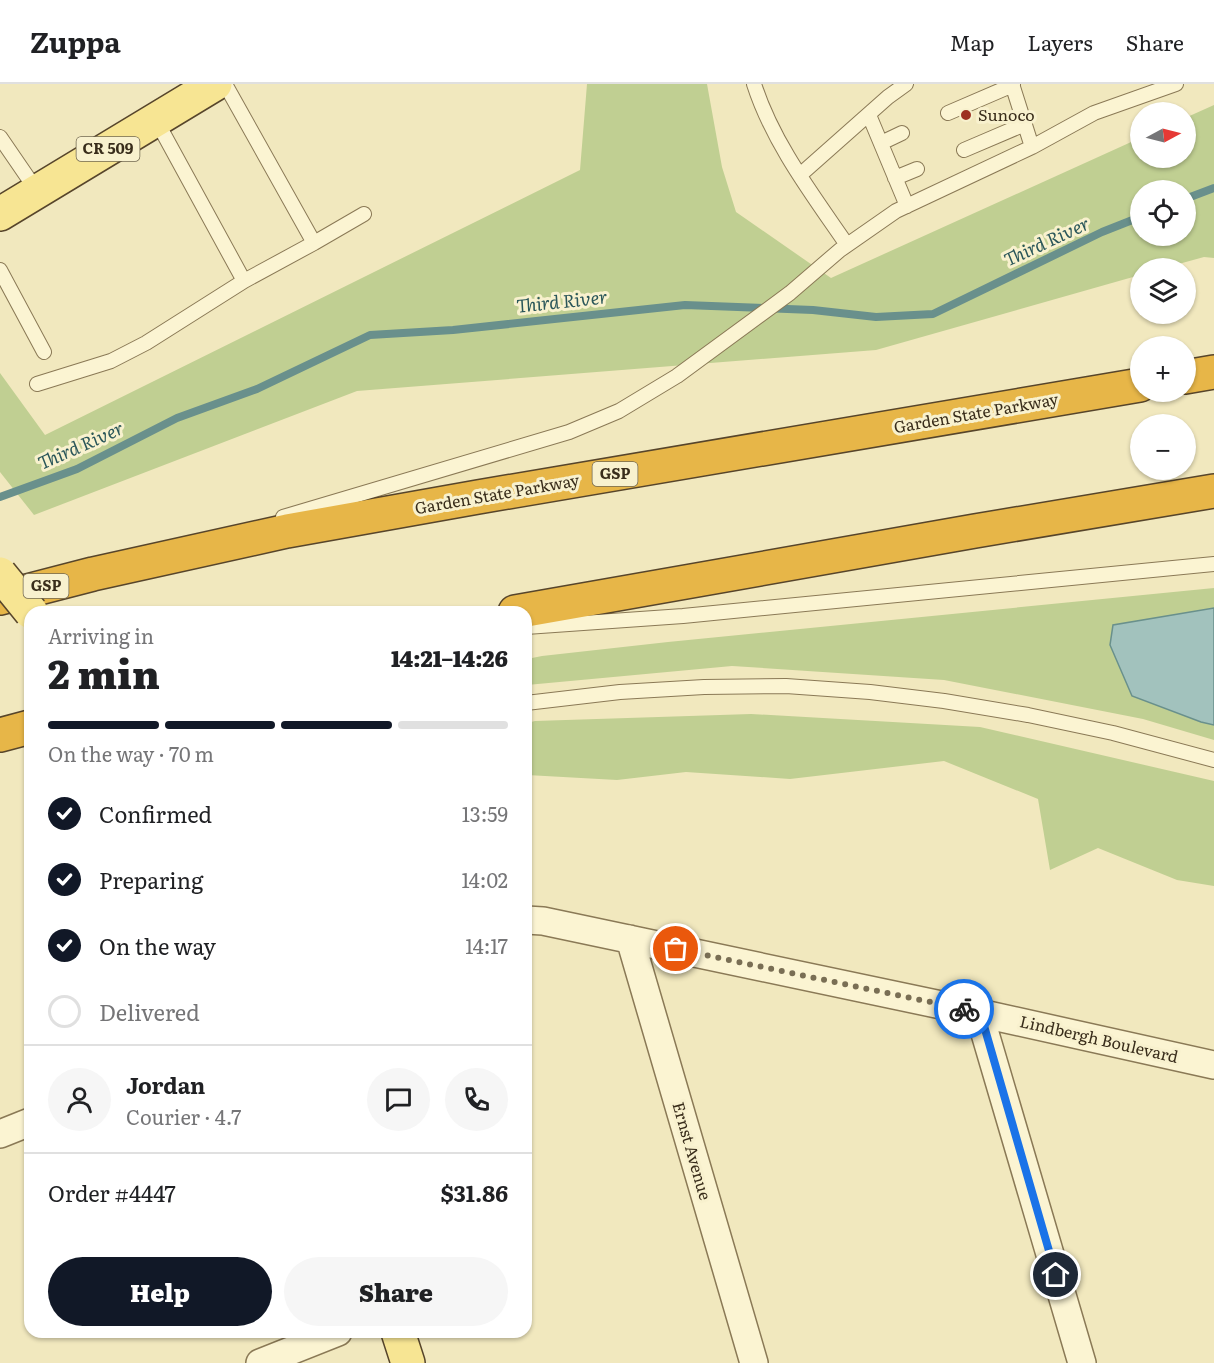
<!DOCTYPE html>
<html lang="en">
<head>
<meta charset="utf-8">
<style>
  :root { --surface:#fff; --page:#f6f6f6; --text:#202124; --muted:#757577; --line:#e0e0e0; --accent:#111827 }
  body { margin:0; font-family:Literata,serif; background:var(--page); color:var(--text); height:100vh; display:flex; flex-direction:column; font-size:22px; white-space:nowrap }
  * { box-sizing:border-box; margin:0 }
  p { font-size:20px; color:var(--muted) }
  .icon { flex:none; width:33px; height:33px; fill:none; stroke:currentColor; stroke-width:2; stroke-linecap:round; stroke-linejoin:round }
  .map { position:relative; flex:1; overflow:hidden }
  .sheet { position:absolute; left:24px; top:522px; width:508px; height:732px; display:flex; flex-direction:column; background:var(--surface); border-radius:18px; box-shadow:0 2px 4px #0004 }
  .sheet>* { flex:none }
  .needle { width:39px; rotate:83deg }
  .controls { position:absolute; left:1130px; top:18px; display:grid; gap:12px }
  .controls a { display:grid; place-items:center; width:66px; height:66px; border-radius:50%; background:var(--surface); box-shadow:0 2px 4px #0004; font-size:30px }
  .pin { position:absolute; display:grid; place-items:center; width:51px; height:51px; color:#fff; margin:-26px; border:3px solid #fff; border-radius:50%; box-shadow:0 2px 6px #0007 }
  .courier { position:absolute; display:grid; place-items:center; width:60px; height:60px; margin:-30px; border:4px solid #1a73e8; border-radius:50%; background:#fff; color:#222; box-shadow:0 2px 8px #0007 }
  .head em { font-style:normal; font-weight:800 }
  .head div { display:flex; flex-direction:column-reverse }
  .head { display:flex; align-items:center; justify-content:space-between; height:102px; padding:0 24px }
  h1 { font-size:39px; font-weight:800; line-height:45px }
  .bar { display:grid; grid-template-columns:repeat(4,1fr); gap:9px 6px; align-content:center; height:72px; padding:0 24px }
  .bar i { height:8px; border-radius:4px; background:var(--line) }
  .bar .active { background:var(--accent) }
  .bar p { grid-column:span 4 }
  .line { display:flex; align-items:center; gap:15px; padding:0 24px; border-top:2px solid var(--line) }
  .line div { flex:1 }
  .round { display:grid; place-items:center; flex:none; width:63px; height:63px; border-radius:32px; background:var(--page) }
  ol { padding:0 24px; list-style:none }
  li { display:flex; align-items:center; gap:18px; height:66px }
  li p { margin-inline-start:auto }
  li .icon { padding:6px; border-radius:50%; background:var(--accent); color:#fff; stroke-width:4 }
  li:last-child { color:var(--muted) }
  li i { width:33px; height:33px; border:3px solid var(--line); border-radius:50% }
  .cta { display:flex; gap:12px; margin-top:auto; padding:12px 24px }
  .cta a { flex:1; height:69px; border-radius:36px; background:var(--accent); color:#fff; font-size:24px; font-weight:800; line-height:69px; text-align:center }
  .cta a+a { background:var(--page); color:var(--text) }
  header { display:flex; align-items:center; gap:36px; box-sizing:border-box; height:84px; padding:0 30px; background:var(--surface); border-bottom:2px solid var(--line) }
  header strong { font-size:28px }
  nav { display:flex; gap:33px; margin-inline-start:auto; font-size:21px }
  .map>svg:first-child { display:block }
  .green { fill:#c0cf92; fill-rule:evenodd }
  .water { fill:#a2c2bd; stroke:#69908c; stroke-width:1.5 }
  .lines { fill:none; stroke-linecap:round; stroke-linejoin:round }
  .stream { stroke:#69908c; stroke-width:8 }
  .service-casing { stroke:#8a7956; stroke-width:16 }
  .minor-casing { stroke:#8a7956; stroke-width:30 }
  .primary-casing { stroke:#57452b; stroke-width:36 }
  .motorway-casing { stroke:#57452b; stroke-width:36 }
  .service { stroke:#fbf4d2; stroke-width:14 }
  .minor { stroke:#fbf4d2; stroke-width:27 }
  .primary { stroke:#f7e593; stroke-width:33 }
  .motorway { stroke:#e7b648; stroke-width:33 }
  .primary-bridge-casing { stroke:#57452b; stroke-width:36; stroke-linecap:butt }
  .primary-bridge { stroke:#f7e593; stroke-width:33 }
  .done { stroke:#796e54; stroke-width:6; stroke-dasharray:0 10.8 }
  .route { stroke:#1a73e8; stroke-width:8 }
  .poi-dot { fill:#9d3122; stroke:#f8f1ce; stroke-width:2 }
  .labels { text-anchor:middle; stroke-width:6; stroke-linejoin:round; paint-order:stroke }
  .shield { fill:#f8f1ce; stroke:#726851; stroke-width:1.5 }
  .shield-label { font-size:15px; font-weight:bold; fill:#392d1b }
  .poi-label { font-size:16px; fill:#392d1b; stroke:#f8f1ce; text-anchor:start }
  .street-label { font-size:16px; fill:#392d1b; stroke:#f8f1ce }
  .water-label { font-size:18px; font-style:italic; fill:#2a5659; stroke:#f8f1ce }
</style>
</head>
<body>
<header>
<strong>Zuppa</strong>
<nav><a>Map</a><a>Layers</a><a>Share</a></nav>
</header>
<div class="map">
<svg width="1214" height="1279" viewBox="0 0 1214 1279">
  <rect width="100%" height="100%" fill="#f1e8be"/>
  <path class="green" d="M587 0H707L722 83 736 128 831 194 1140 54V74H1185V34L1214 21V174L1204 173 1164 184H1140V191L876 266 357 307 34 431 0 388V289L45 351 580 86ZM1140 106H1185V152H1140Z
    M1214 504V656L1143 635 944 596 732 582 527 601V575L542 572 668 558Z
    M751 630 980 643 1214 697V802L1177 796 1098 764 1050 786 1038 715 944 677 790 695 686 688 617 696 527 691V639L535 637Z"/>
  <path class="water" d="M1214 524V641L1201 638 1132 612 1110 561 1113 541Z"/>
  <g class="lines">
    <path class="stream" d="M1185 115 1214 104
      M0 413 77 385 177 334 257 305 370 251 453 246 685 221 813 226 876 233 933 230 1102 148 1140 133"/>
    <defs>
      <path id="service" d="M225 0 314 159
        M754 0C773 59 812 110 847 161
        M1012 0 1032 63
        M948 29 1013 1
        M869 31 907 122
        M156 36 244 197
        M0 53 37 107
        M881 59 902 49
        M964 66 1025 40
        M800 91 888 13 906 0
        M895 94 917 85
        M0 186 44 268
        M37 300 111 277 146 259 244 197 314 159 364 130
        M283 433 569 348 619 327 677 292 790 209 840 166 896 127 1032 63 1094 29 1176 0
        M526 543 683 532 1214 480
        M526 619 620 608 704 603 786 602 870 608 944 617 1028 631 1113 649 1214 676"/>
      <path id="minor" d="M526 836 543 837 979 929 1214 981
        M630 855 754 1279
        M979 929 1082 1279
        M0 1050 30 1038
        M260 1279 338 1248"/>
      <path id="primary" d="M0 130 215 0
        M398 1248 408 1279"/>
      <path id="motorway" d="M1185 293 1214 288
        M0 514 93 490 287 447 478 413 1140 301
        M515 528 975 447 1214 407
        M0 651 30 643"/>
    </defs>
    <use href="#service" class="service-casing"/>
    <use href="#minor" class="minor-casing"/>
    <use href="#primary" class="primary-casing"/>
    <use href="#motorway" class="motorway-casing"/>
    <use href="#service" class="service"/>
    <use href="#minor" class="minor"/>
    <use href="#primary" class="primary"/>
    <use href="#motorway" class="motorway"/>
    <defs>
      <path id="primary-bridge" d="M0 490 31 528"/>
    </defs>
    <use href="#primary-bridge" class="primary-bridge-casing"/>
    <use href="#primary-bridge" class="primary-bridge"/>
  </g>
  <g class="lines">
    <path class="done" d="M676 865 964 925"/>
    <path class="route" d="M964 925 980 928 1056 1191"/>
  </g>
  <circle class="poi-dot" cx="966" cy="31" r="6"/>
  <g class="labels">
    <g class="shield">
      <rect x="76.5" y="53" width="63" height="24" rx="4.5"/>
      <rect x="592.5" y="378" width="45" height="24" rx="4.5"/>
      <rect x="23.5" y="490" width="45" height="24" rx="4.5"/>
    </g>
    <g class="shield-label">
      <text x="108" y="70">CR 509</text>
      <text x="615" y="395">GSP</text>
      <text x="46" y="507">GSP</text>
    </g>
    <g class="poi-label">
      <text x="978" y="37">Sunoco</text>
    </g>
    <g class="street-label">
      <text transform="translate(976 329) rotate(-10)" y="6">Garden State Parkway</text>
      <text transform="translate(497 410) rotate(-10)" y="6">Garden State Parkway</text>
      <text transform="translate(1099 955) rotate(13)" y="6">Lindbergh Boulevard</text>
      <text transform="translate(692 1067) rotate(74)" y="6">Ernst Avenue</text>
    </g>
    <g class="water-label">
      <text transform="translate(1047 158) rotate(-25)" y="6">Third River</text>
      <text transform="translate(562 218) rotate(-6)" y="6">Third River</text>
      <text transform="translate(81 362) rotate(-24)" y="6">Third River</text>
    </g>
  </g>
</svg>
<div class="controls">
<a><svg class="needle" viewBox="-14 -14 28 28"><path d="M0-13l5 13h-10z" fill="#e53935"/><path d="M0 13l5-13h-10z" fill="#757577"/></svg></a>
<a><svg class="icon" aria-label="locate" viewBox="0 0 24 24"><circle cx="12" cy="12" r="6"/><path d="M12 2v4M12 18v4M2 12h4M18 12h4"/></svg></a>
<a><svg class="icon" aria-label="layers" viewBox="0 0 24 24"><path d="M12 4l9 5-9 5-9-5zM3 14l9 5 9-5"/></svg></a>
<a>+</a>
<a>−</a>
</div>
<div class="pin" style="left:676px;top:865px;background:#ea580c"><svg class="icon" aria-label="bag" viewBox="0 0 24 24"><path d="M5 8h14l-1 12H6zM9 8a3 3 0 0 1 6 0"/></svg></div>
<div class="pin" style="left:1056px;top:1191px;background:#1f2937"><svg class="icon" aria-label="home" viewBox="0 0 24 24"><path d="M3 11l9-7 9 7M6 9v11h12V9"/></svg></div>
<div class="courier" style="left:964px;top:925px"><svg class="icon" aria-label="bike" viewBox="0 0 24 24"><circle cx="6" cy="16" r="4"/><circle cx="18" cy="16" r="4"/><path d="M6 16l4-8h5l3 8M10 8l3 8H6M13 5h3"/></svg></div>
<section class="sheet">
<div class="head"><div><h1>2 min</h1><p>Arriving in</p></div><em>14:21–14:26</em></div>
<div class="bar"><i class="active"></i><i class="active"></i><i class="active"></i><i></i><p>On the way · 70 m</p></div>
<ol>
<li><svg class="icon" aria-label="check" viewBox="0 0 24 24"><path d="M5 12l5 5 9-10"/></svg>Confirmed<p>13:59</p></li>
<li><svg class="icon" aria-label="check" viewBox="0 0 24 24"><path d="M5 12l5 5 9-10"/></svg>Preparing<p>14:02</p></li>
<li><svg class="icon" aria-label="check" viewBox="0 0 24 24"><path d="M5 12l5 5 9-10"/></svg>On the way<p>14:17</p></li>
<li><i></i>Delivered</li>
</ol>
<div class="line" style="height:108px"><a class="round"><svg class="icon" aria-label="person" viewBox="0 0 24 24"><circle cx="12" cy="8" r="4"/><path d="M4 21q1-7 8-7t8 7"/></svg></a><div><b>Jordan</b><p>Courier · 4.7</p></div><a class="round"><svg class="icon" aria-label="chat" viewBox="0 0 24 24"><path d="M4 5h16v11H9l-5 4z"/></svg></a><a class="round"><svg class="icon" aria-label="phone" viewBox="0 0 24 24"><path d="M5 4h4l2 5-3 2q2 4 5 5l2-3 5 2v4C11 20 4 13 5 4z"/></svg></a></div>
<div class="line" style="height:78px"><div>Order #4447</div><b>$31.86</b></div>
<div class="cta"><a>Help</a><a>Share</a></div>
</section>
</div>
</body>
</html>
